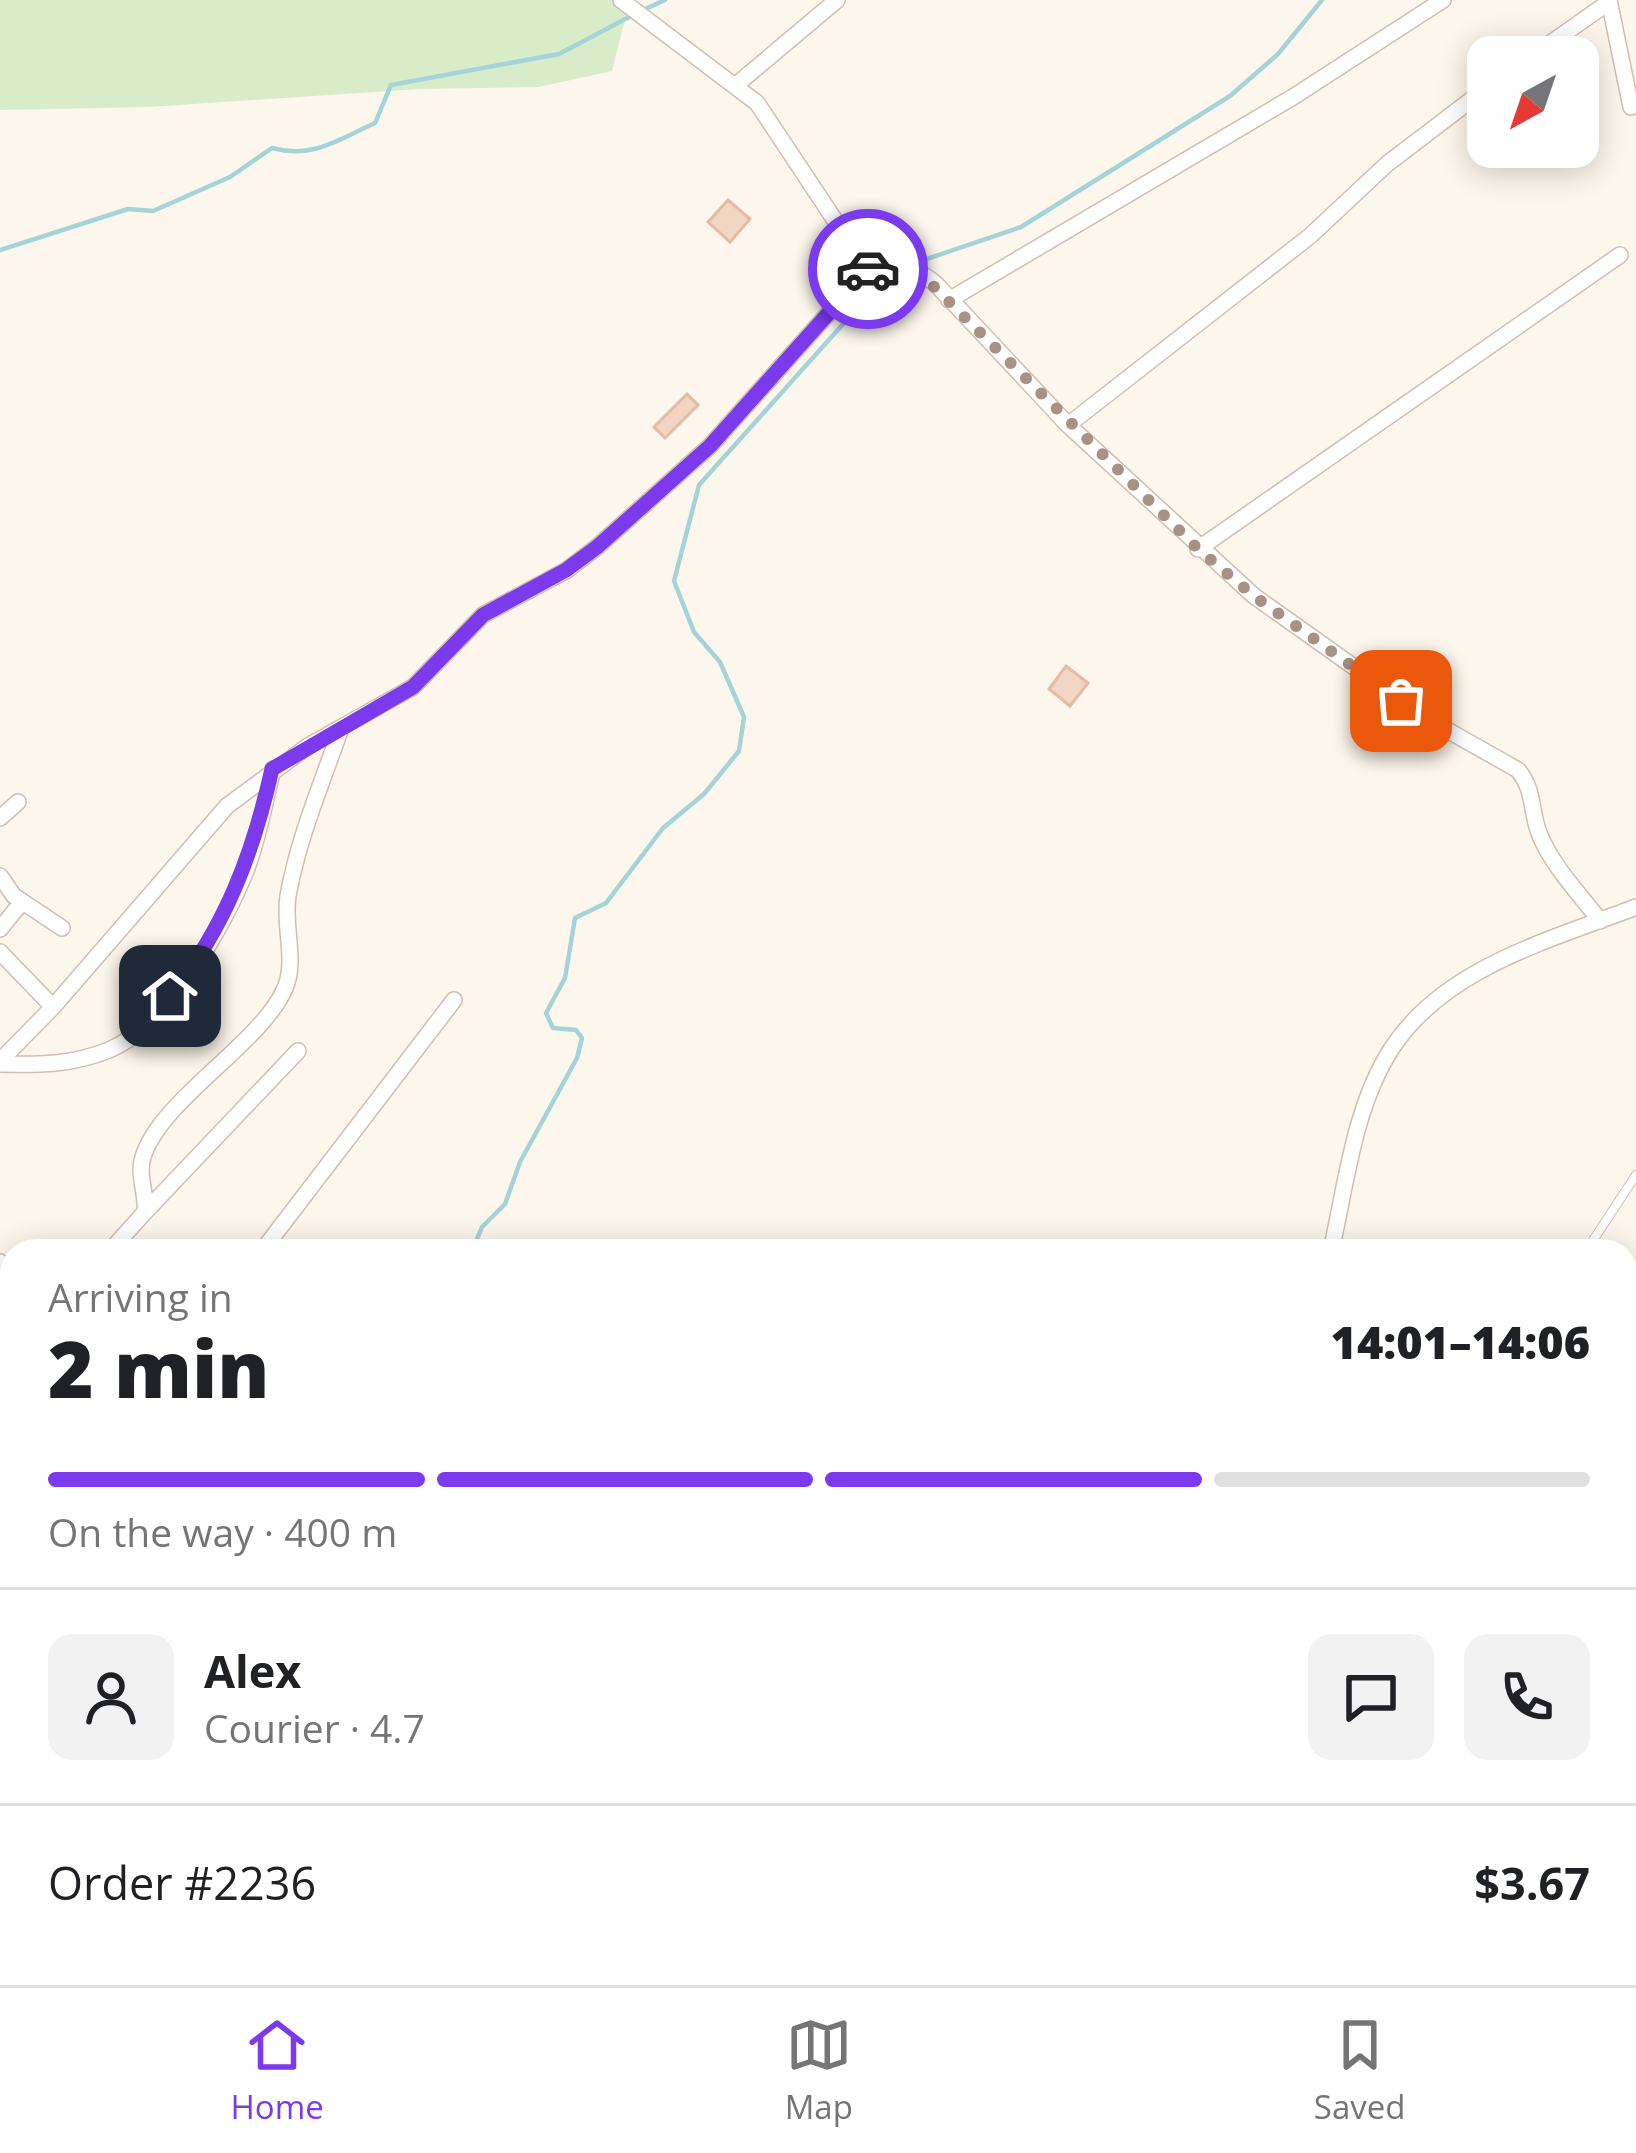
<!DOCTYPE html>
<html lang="en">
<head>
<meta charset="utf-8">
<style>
  :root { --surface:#fff; --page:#f2f2f2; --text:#202124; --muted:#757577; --line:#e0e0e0; --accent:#7c3aed }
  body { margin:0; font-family:"Open Sans",sans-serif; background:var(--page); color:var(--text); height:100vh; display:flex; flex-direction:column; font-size:45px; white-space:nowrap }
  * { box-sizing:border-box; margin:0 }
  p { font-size:39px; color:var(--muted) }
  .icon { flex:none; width:66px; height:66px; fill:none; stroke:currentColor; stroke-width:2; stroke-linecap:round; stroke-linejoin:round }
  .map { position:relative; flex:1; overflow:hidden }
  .side { position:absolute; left:0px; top:1239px; width:1638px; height:747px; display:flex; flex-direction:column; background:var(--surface); border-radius:36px 36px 0 0; box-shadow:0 6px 30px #0003 }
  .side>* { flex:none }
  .needle { width:78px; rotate:220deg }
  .buttons { position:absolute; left:1467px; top:36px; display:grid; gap:24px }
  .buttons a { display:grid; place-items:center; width:132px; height:132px; border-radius:24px; background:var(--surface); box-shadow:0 6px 30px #0003; font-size:60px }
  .pin { position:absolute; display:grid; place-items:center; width:102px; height:102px; color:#fff; margin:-51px; border-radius:24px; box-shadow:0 6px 18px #0006 }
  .courier { position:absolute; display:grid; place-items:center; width:120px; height:120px; margin:-60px; border:9px solid #7c3aed; border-radius:50%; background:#fff; color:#222; box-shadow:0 3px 15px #0007 }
  .headline em { font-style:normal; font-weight:800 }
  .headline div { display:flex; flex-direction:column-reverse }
  .headline { display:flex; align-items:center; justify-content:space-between; height:204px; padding:0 48px }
  h1 { font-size:78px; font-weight:800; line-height:90px }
  .bar { display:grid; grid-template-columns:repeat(4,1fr); gap:18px 12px; align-content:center; height:144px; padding:0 48px }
  .bar i { height:15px; border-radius:9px; background:var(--line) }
  .bar .current { background:var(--accent) }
  .bar p { grid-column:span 4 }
  .line { display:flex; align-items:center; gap:30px; padding:0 48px; border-top:3px solid var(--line) }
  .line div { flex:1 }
  .round { display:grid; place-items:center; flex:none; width:126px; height:126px; border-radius:24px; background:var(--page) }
  .menu { display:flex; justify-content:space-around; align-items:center; height:168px; border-top:3px solid var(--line); background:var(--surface); font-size:33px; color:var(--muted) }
  .menu a { display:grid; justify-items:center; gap:6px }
  .menu .current { color:var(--accent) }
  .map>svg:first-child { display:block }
  .green { fill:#d8ecc9 }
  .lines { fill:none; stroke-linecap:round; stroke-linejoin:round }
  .stream { stroke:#a5d3da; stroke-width:4.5 }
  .building { fill:#f3d5c3; stroke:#e6bba3; stroke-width:3 }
  .lane-casing { stroke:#d1beb0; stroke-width:10 }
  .street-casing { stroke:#d1beb0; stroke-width:18 }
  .secondary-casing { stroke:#d6c0b0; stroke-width:24 }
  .lane { stroke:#fff; stroke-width:8 }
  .street { stroke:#fff; stroke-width:15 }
  .secondary { stroke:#fff; stroke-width:21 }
  .done { stroke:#a89285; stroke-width:12; stroke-dasharray:0 21.6 }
  .route { stroke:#7c3aed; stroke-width:15 }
</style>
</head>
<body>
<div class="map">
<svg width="1636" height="1985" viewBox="0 0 1636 1985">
  <rect width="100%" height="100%" fill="#fdf6ec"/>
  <path class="green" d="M0 0H621L628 7 612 71 539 87 419 89 149 107 0 110Z"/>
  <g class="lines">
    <path class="stream" d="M643 10 665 0
      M0 250 128 209 153 211 230 177 272 148C313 159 338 140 375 123L391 85 559 54 633 15
      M915 263 1021 227 1230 96 1278 54 1322 0
      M472 1251 482 1227 505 1204 520 1162 577 1058 582 1038 576 1030 553 1028 546 1013 565 978 575 918 606 903 663 828 704 794 739 751 744 717 720 662 694 632 674 581 699 485 886 276 905 268"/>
  </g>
  <path class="building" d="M728 200 750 219 730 242 708 222Z
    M687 394 698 405 665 438 654 427Z
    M1066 666 1088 683 1070 706 1049 689Z"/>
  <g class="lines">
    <defs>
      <path id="lane" d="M1586 1251 1636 1175
        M1612 1985 1617 1974"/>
      <path id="street" d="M621 0 757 103 840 228C869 251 906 260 936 284L1068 425 1254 596 1426 718 1518 770C1535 791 1530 809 1539 833 1552 866 1579 893 1600 921
        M1609 0 1631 107
        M1531 57 1609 2
        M736 85 837 0
        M949 300 1293 97 1443 0
        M1068 425 1310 236 1387 164 1488 87
        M1198 549 1620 255
        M0 818 18 802
        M0 876 14 896 62 928
        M0 929 22 902
        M0 952 53 1007
        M0 1061 53 1007 227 806 308 746 413 687 483 615 567 570 597 547 710 446 884 251
        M0 1064C39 1065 72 1065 109 1050 167 1026 225 925 247 868 259 836 265 801 273 769
        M145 1212 298 1051
        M110 1251 145 1212C147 1194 137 1175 143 1157 160 1100 263 1042 285 988 297 961 283 925 288 896 298 839 322 783 341 728
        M262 1251 454 1000
        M921 1251 922 1249
        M1331 1251C1346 1185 1354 1106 1392 1048 1445 967 1551 940 1636 907
        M0 1262 12 1273
        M0 1358 12 1346
        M0 1438 12 1426
        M0 1561 12 1550
        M0 1659 12 1649
        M0 1778 12 1767
        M0 1921 12 1907
        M1025 1974 1049 1985
        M1143 1974 1145 1985
        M156 1985 168 1974
        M229 1985 238 1974
        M326 1985 334 1974
        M429 1985 434 1974
        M507 1985 512 1974
        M580 1985 585 1974
        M646 1985 650 1974
        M729 1985 733 1974
        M824 1985 826 1974
        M951 1985 955 1974"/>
      <path id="secondary" d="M0 1874 12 1884
        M126 1974 140 1985"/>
    </defs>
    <use href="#lane" class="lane-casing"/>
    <use href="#street" class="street-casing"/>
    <use href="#secondary" class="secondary-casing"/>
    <use href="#lane" class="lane"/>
    <use href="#street" class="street"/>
    <use href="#secondary" class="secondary"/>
  </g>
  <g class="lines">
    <path class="done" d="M868 269 884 251 912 265 1198 549 1254 596 1401 701"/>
    <path class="route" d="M170 996C225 928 253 854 272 769L413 687 483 615 566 570 597 547 710 446 868 269"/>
  </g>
</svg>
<div class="buttons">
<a><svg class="needle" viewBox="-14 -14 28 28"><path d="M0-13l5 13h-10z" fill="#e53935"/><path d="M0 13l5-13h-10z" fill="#757577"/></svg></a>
</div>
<div class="pin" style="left:1401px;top:701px;background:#ea580c"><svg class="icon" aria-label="bag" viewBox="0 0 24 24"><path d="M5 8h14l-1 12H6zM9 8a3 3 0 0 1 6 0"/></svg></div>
<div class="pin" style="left:170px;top:996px;background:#1f2937"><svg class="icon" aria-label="home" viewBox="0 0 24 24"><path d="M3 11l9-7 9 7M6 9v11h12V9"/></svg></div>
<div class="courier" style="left:868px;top:269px"><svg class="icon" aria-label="car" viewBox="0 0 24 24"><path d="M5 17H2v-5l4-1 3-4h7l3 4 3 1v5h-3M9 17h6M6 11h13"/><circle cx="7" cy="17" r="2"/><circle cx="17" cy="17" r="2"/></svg></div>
<section class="side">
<div class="headline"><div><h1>2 min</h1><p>Arriving in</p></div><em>14:01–14:06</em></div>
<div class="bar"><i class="current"></i><i class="current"></i><i class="current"></i><i></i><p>On the way · 400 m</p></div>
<div class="line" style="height:216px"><a class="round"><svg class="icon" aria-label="person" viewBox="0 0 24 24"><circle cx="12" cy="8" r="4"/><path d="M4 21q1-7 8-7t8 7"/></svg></a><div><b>Alex</b><p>Courier · 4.7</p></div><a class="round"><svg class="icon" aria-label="chat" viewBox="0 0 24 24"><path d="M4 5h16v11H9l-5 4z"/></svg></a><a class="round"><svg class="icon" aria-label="phone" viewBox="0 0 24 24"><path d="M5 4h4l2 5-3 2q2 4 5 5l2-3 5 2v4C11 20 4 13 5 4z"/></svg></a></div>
<div class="line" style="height:156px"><div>Order #2236</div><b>$3.67</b></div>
</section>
</div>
<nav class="menu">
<a class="current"><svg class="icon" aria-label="home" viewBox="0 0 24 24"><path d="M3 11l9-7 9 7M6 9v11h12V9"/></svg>Home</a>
<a><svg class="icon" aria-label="map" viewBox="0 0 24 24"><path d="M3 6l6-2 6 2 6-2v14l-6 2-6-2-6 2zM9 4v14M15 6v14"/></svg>Map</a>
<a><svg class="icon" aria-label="saved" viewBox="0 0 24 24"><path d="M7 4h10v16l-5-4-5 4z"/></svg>Saved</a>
</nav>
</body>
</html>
